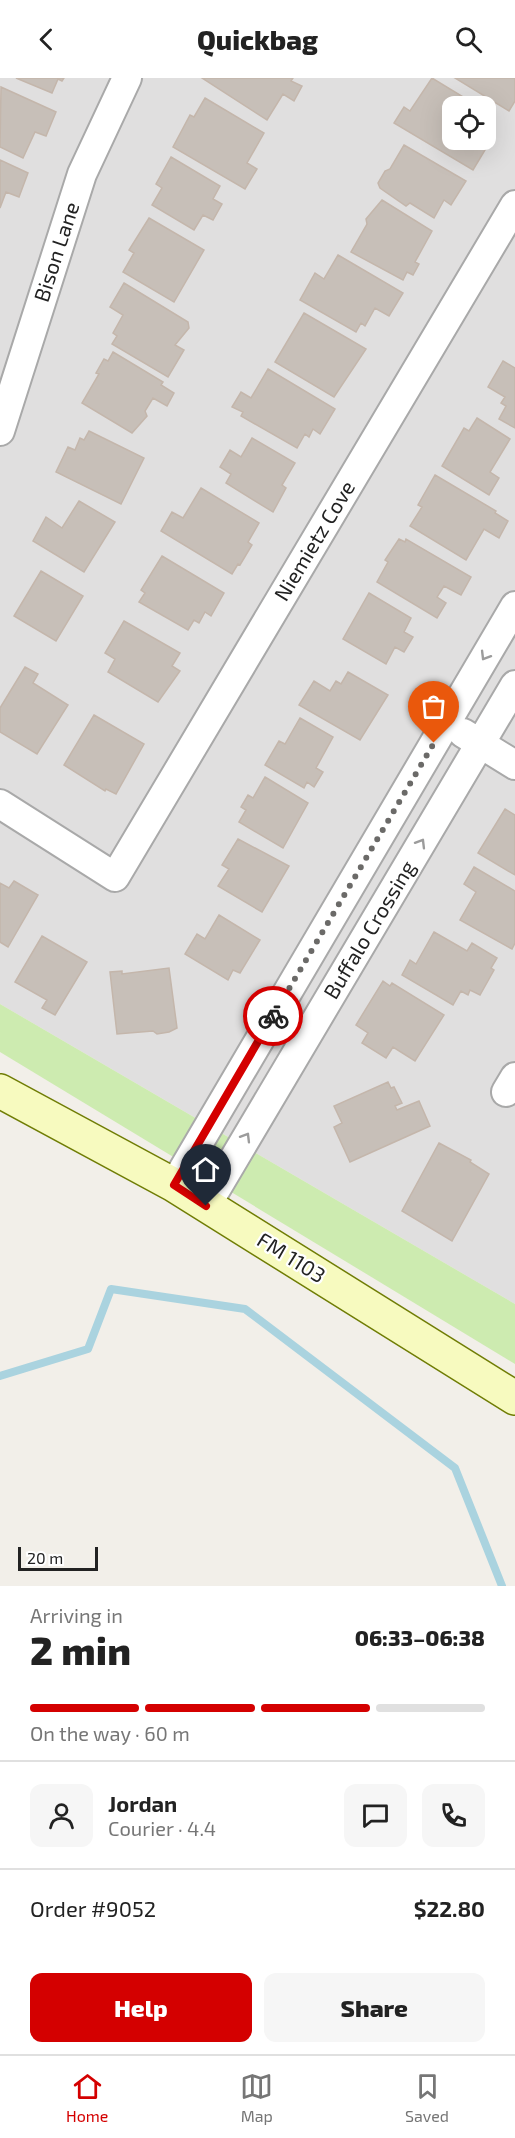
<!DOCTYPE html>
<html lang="en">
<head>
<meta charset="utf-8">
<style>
  :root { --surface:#fff; --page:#f6f6f6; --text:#222; --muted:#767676; --line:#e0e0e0; --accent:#d40000 }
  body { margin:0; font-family:"Exo 2",sans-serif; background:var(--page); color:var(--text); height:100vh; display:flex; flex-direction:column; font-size:22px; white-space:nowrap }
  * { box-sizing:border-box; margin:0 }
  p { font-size:20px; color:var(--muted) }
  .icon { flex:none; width:33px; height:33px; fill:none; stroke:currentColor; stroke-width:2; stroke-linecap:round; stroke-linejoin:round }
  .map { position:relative; height:1508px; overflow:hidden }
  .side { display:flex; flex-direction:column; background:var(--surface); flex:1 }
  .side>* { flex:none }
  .fabs { position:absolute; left:442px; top:18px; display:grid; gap:12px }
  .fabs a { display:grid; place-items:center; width:54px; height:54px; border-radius:12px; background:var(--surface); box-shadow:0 6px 24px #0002; font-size:30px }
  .scale { position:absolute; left:18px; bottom:15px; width:80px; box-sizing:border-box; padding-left:6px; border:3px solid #222; border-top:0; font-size:16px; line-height:21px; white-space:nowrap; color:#222; -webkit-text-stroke:4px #fff; paint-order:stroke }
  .pin { position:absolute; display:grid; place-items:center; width:51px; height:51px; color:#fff; margin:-62px -26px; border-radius:50% 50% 50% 0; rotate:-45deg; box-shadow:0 0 6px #0007 }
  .pin .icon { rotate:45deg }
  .courier { position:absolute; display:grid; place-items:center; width:60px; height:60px; margin:-30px; border:4px solid #d40000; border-radius:50%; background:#fff; color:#222; box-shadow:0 2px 8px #0007 }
  .headline em { font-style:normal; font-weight:800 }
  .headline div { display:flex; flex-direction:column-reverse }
  .headline { display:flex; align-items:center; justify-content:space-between; height:102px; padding:0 30px }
  h1 { font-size:39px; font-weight:800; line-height:45px }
  .bar { display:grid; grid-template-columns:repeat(4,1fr); gap:9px 6px; align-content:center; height:72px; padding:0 30px }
  .bar i { height:8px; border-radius:4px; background:var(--line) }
  .bar .current { background:var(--accent) }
  .bar p { grid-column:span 4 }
  .line { display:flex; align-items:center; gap:15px; padding:0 30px; border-top:2px solid var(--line) }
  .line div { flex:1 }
  .round { display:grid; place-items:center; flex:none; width:63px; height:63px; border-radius:12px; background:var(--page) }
  .button { display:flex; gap:12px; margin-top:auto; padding:12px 30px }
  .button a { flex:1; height:69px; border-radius:12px; background:var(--accent); color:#fff; font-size:24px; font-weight:800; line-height:69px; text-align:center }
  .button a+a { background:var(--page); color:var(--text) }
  header { display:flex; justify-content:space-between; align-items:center; height:78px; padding:0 30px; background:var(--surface); font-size:27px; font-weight:800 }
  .dock { display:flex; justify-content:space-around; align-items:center; height:84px; border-top:2px solid var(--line); background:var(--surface); font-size:16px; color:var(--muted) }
  .dock a { display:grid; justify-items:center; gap:3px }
  .dock .current { color:var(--accent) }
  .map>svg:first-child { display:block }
  .residential { fill:#e0dfdf; fill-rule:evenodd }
  .grass { fill:#cdebb0 }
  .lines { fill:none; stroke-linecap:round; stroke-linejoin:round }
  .stream { stroke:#aad3df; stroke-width:8 }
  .building { fill:#c7bfb8; stroke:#c4b6ab; stroke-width:1.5 }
  .street-casing { stroke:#a9a9a9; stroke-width:32 }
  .secondary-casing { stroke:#707d05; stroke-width:36 }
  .street { stroke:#fff; stroke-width:28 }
  .secondary { stroke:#f7fabf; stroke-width:33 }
  .oneway { stroke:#9c9c9c }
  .done { stroke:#6b6a68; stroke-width:6; stroke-dasharray:0 10.8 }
  .route { stroke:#d40000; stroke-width:8 }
  .labels { text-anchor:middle; stroke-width:4.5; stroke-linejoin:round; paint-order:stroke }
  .street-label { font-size:21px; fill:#222; stroke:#fff }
</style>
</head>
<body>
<header><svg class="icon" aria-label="back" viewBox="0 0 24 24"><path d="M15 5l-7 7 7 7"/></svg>Quickbag<svg class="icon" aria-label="search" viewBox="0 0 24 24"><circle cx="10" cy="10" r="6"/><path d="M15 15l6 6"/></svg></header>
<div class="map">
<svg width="515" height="1508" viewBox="0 0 515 1508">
  <rect width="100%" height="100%" fill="#f2efe9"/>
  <path class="residential" d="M0 0H515V1226L0 926ZM453 28H486V62H453Z"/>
  <path class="grass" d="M0 926 515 1226V1286L0 974Z"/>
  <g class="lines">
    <path class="stream" d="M0 1298 88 1271 111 1211 245 1231 455 1390 502 1508"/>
  </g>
  <path class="building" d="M16 0H64L62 3 58 1 52 15Z
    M202 0H293L291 3 302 8 294 23 283 16 267 42Z
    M432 0 478 28H453V62H479L488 67 473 92 394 45 404 29 410 33Z
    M455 0H515V23L509 33Z
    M1 9 56 34 46 58 35 54 23 80 0 69Z
    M205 20 264 55 247 85 257 91 245 111 173 69 190 37 194 39Z
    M404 67 466 103 451 127 444 122 434 140 410 125 406 128 380 110 378 105 385 93 390 91Z
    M171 79 220 108 213 121 222 126 213 142 203 137 194 152 152 127 162 110 156 106Z
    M0 82 28 95 19 119 6 114 0 130Z
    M382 122 432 153 415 184 419 186 413 197 407 194 403 202 351 174 367 146 366 141Z
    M149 140 204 172 174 224 123 194 134 175 129 172Z
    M338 177 403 215 389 238 375 230 365 248 361 245 356 254 300 222 315 195 324 201Z
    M124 205 188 244 189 250 175 267 184 272 168 299 112 266 117 258 113 255 123 237 110 229Z
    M304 235 366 271 334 319 275 284Z
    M113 274 163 304 161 307 174 315 167 328 153 320 145 333 147 338 132 355 82 325 99 296 96 295 104 281 108 283Z
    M503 283 515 290V350L499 341 506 328 501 325 505 319 488 309Z
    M268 291 335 331 320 356 313 351 309 359 305 356 297 370 241 338 243 334 232 329 241 314 251 320Z
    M477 340 510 361 490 394 499 400 489 417 442 388 464 350 469 353Z
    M89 353 144 380 121 426 56 394 68 369 75 372 80 360 84 362Z
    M252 360 295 385 282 407 286 410 273 434 226 405 231 396 220 389 230 372 241 379Z
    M435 397 496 433 495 435 508 443 499 460 484 451 466 482 410 448 422 429 418 427Z
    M201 410 259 445 248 464 252 467 240 487 238 486 232 496 161 453 172 434 183 440Z
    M79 423 115 444 84 494 33 463 46 439 62 450Z
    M399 461 405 464 406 461 471 499 461 517 444 508 437 519 446 525 437 540 377 504 388 484 385 482Z
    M162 478 224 515 211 538 205 534 199 545 194 542 188 552 139 524 145 515 141 512Z
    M41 493 83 518 56 563 14 538Z
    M369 515 411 540 404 554 413 559 404 574 395 569 386 586 343 561Z
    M124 543 180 575 172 588 180 593 158 624 108 594 115 581 105 575Z
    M25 589 38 596 33 605 68 627 37 676 0 654V630Z
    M348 594 388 617 360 662 299 627 314 603 330 613 336 603 341 606Z
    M94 637 144 666 116 716 106 711 105 713 64 687Z
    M300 640 333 659 316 690 323 694 314 709 307 704 304 710 265 687 279 663 285 666Z
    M265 699 308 725 283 770 239 744 246 732 241 729 248 717 253 720Z
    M505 731 515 737V797L478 775Z
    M238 761 289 788 262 834 218 808 229 791 222 787Z
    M474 789 515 813V865L512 871 460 842 476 814 464 806Z
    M14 803 38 817 8 869 0 864V805L9 810Z
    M219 837 260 862 240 895 233 892 228 902 185 876 197 856 205 861Z
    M434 854 467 873 472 865 497 880 491 890 494 892 480 917 470 912 468 917 461 913 453 927 402 897 410 882 416 886Z
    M42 858 87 884 55 937 42 930 47 922 15 904Z
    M169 890 177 950 169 954 157 956 153 953 117 956 110 894 122 893V896Z
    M383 903 390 908 392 905 444 937 415 983 393 969 386 980 362 965 368 955 356 947Z
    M388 1004 391 1010 394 1009 402 1025 395 1028 397 1032 419 1023 430 1048 350 1084 334 1049 342 1045 334 1028Z
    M439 1065 471 1082 470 1084 489 1096 452 1163 402 1133Z"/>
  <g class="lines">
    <defs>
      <path id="street" d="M0 353 82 96 127 0
        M463 655 515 687
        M0 726 115 799 515 127
        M506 1014 515 999
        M174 1107 515 528
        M206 1128 515 607"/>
      <path id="secondary" d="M0 1013 174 1107 515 1320"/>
    </defs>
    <use href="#street" class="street-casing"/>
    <use href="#secondary" class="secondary-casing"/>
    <use href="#street" class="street"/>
    <use href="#secondary" class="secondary"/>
  </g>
  <defs><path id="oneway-chevron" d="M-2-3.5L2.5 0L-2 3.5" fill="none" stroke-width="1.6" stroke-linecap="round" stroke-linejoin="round" transform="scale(1.5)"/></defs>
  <g class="oneway">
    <use href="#oneway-chevron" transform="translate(485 578) rotate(121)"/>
    <use href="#oneway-chevron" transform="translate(421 765) rotate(-59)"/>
    <use href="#oneway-chevron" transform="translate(246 1059) rotate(-59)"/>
  </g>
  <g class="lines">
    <path class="done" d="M273 938 434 665"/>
    <path class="route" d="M206 1128 174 1107 273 938"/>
  </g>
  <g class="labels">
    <g class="street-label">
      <text transform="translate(57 174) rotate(-72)" y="7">Bison Lane</text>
      <text transform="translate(315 463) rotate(-59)" y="7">Niemietz Cove</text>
      <text transform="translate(370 852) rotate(-59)" y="7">Buffalo Crossing</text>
      <text transform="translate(291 1180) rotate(32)" y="7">FM 1103</text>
    </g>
  </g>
</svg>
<div class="fabs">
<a><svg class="icon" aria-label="locate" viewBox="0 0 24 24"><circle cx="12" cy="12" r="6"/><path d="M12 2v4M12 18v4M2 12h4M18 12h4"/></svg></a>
</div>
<div class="scale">20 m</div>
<div class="pin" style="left:434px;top:665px;background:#ea580c"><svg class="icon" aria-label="bag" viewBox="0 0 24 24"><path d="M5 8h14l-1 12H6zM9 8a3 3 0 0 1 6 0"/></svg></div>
<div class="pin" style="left:206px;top:1128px;background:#1f2937"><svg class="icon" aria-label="home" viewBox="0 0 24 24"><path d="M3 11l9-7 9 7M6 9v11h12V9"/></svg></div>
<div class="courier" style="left:273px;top:938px"><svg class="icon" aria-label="bike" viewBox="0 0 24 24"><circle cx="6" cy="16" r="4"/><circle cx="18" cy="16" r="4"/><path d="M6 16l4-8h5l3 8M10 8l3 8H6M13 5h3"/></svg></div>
</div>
<section class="side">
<div class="headline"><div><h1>2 min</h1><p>Arriving in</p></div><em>06:33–06:38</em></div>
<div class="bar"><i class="current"></i><i class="current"></i><i class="current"></i><i></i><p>On the way · 60 m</p></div>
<div class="line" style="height:108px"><a class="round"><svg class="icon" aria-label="person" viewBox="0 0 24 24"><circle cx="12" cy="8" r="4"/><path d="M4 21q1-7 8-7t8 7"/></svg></a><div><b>Jordan</b><p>Courier · 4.4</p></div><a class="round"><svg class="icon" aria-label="chat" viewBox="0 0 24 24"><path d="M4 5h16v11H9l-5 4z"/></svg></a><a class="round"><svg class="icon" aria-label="phone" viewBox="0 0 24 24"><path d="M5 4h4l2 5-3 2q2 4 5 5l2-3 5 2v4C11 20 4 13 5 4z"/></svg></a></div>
<div class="line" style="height:78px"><div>Order #9052</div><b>$22.80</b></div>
<div class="button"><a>Help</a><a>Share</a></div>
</section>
<nav class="dock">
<a class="current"><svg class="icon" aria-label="home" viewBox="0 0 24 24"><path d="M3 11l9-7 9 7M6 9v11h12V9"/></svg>Home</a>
<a><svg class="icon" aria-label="map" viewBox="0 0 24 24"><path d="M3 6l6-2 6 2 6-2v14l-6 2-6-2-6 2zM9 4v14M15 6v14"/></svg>Map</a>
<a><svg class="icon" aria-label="saved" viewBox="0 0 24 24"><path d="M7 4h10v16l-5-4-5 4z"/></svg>Saved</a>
</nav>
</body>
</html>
